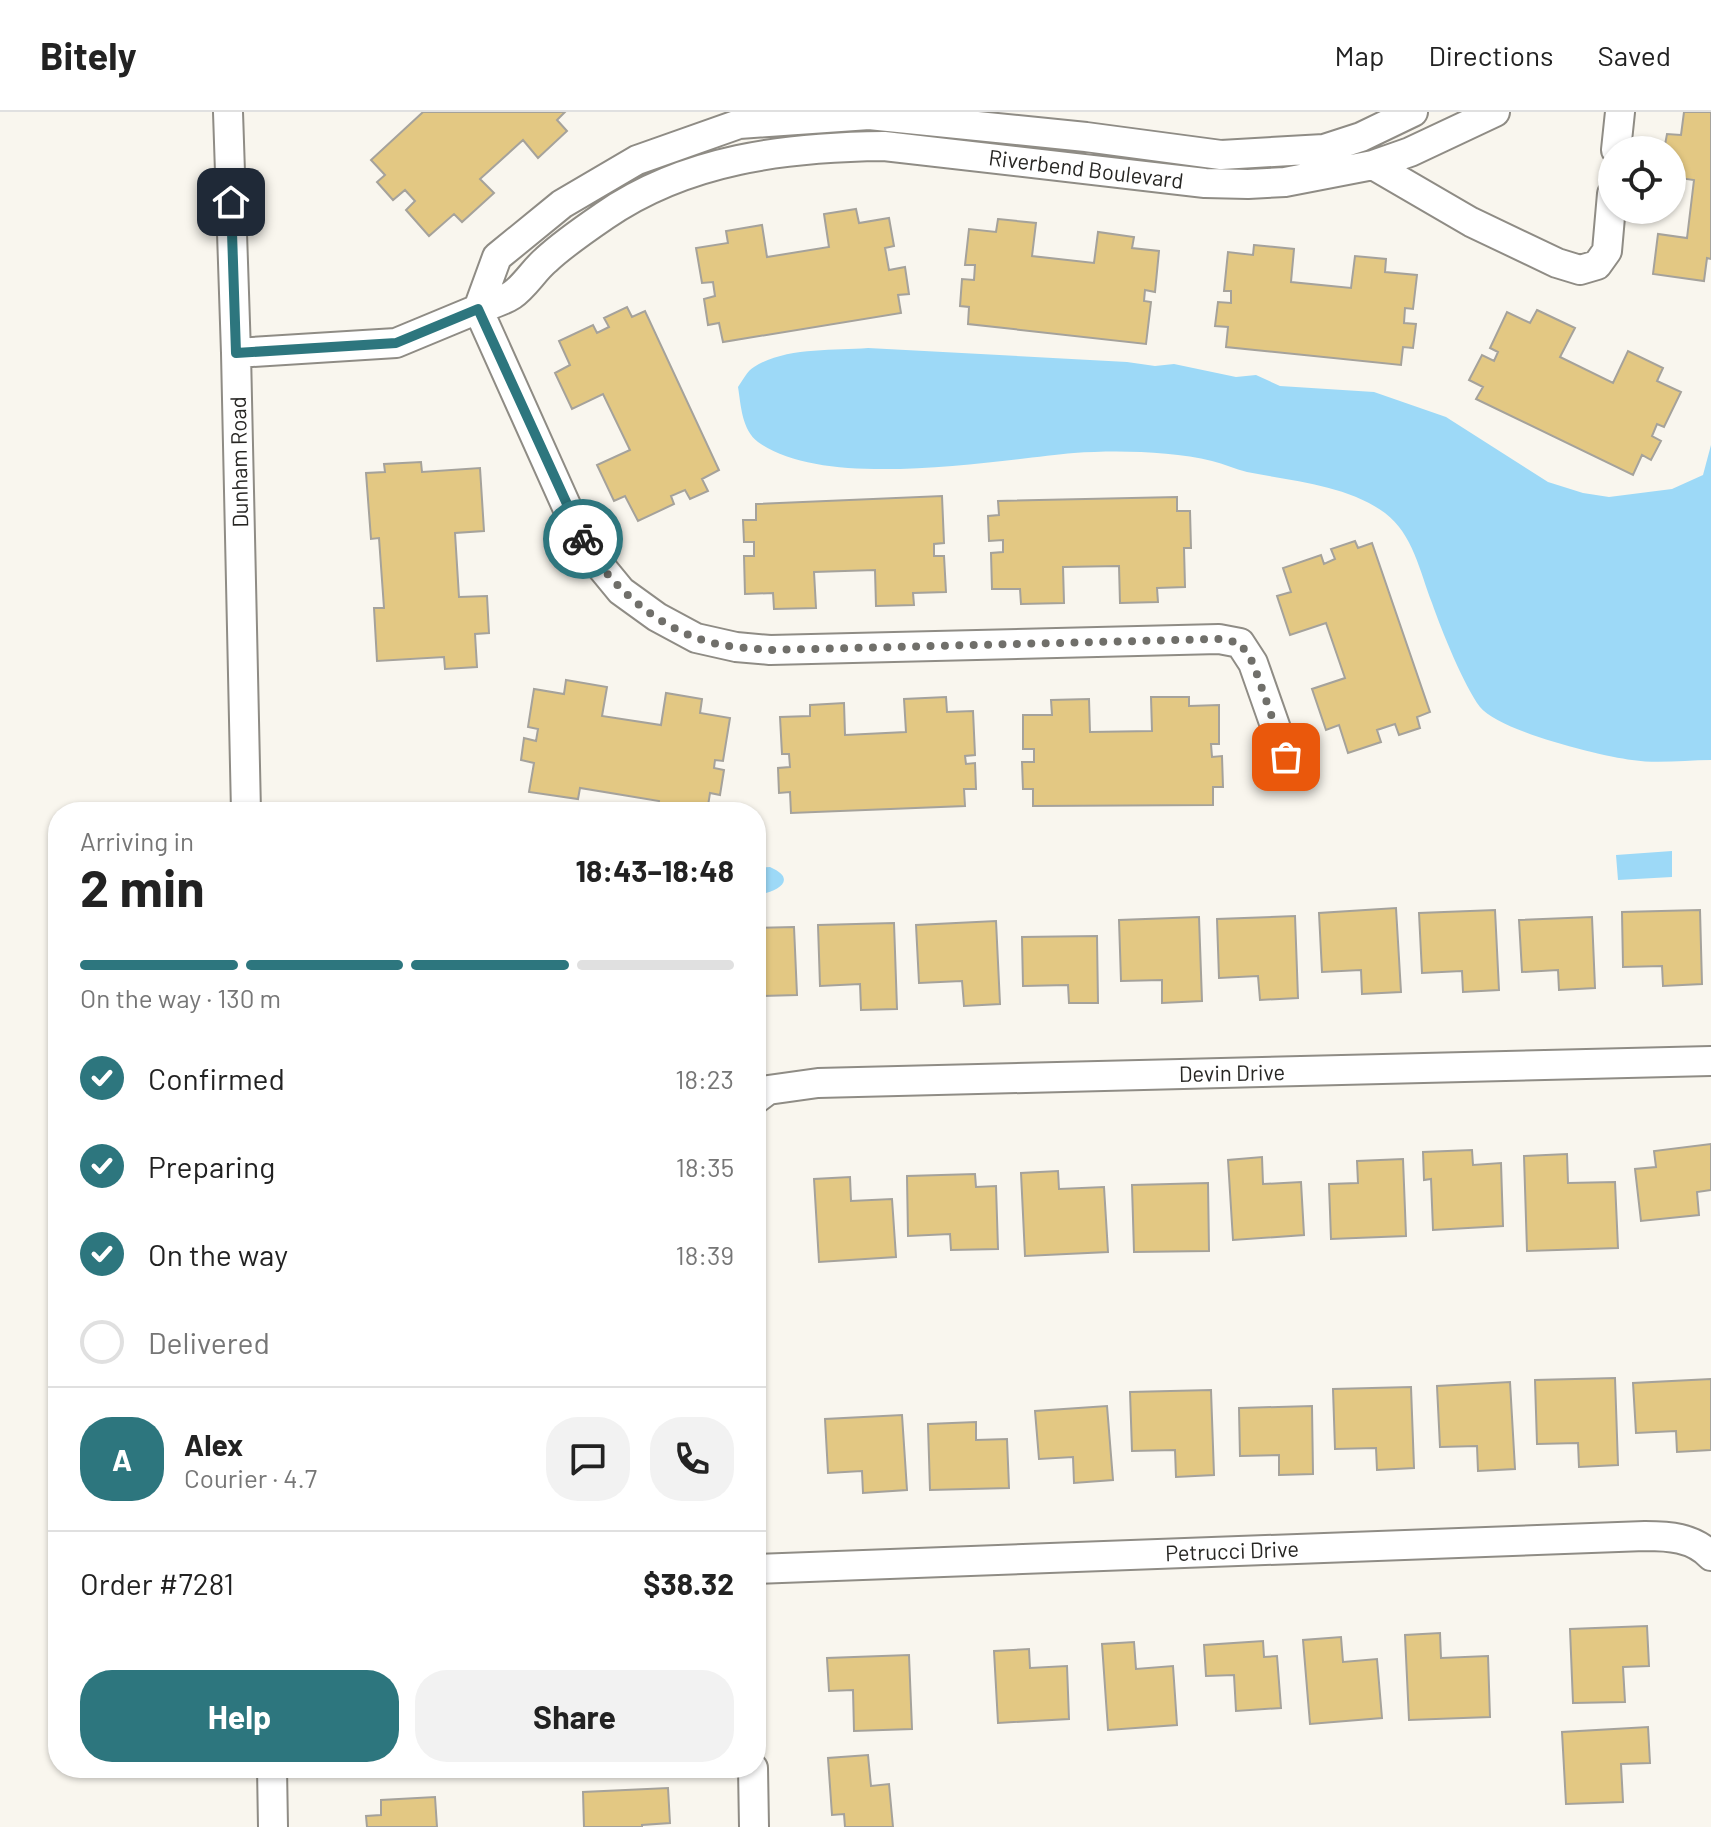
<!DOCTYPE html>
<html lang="en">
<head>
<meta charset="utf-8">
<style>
  :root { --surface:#fff; --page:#f2f2f2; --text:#222; --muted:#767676; --line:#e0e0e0; --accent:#2d767e }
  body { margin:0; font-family:Barlow,sans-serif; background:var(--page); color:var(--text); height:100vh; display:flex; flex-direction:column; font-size:30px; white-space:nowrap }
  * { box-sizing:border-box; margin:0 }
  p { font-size:26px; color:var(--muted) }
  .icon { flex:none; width:44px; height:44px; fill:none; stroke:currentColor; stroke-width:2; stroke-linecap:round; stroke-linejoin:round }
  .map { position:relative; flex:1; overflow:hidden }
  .details { position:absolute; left:48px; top:690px; width:718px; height:976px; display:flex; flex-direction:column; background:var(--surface); border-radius:32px; box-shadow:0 2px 6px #0004 }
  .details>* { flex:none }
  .buttons { position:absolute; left:1598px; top:24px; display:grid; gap:16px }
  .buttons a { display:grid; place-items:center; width:88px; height:88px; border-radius:50%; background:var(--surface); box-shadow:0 2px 6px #0004; font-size:40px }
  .pin { position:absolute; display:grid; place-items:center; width:68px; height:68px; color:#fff; margin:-34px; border-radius:16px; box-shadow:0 4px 12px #0006 }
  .courier { position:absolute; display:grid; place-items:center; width:80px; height:80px; margin:-40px; border:6px solid #2d767e; border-radius:50%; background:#fff; color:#222; box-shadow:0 2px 10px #0007 }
  .summary em { font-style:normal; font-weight:700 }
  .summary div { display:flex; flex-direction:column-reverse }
  .summary { display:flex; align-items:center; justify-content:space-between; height:136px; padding:0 32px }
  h1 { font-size:52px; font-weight:700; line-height:60px }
  .bar { display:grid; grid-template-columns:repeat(4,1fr); gap:12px 8px; align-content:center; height:96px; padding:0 32px }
  .bar i { height:10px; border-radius:6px; background:var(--line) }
  .bar .on { background:var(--accent) }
  .bar p { grid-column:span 4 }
  .line { display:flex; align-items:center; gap:20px; padding:0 32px; border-top:2px solid var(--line) }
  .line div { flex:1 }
  .round { display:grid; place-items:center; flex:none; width:84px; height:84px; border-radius:32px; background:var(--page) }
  ol { padding:0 32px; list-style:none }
  li { display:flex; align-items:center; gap:24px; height:88px }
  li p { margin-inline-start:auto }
  li .icon { padding:8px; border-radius:50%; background:var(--accent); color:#fff; stroke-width:4 }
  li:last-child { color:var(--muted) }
  li i { width:44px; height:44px; border:4px solid var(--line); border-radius:50% }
  .action { display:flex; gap:16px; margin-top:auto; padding:16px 32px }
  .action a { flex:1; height:92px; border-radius:32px; background:var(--accent); color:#fff; font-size:32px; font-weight:700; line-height:92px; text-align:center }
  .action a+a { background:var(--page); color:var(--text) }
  header { display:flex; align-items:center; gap:48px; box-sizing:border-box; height:112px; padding:0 40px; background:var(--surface); border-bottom:2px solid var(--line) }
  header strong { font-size:38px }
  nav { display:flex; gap:44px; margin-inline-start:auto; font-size:28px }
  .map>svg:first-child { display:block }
  .water { fill:#9dd9f7 }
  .building { fill:#e3c883; stroke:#a5a29b; stroke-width:2 }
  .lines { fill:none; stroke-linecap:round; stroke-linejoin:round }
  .street-casing { stroke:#8f8c85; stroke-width:32 }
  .street { stroke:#fff; stroke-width:28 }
  .done { stroke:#706f6a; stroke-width:8; stroke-dasharray:0 14.4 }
  .route { stroke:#2d767e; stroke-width:10 }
  .labels { text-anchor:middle; stroke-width:7; stroke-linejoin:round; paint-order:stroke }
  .street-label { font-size:22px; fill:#272623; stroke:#fff }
</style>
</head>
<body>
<header>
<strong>Bitely</strong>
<nav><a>Map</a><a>Directions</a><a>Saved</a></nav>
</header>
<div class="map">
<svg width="1711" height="1715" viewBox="0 0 1711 1715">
  <rect width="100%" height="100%" fill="#f9f6ee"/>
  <path class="water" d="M868 236 1127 250 1155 254 1174 252 1236 265 1256 263 1280 274 1374 280 1446 305 1548 370 1583 381 1609 385 1672 377 1703 363 1711 333V648C1685 648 1658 652 1632 648 1600 644 1499 619 1480 595 1464 574 1441 517 1432 491 1420 460 1413 422 1385 401 1347 373 1292 369 1247 360 1235 357 1224 352 1212 349 1171 339 1116 338 1074 341 995 348 825 379 758 330 742 318 741 294 738 275 743 268 747 259 754 255 785 235 832 239 868 236Z
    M1672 739V765L1618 768 1616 743Z
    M770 755C800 768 775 781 756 783V756Z"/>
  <path class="building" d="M423 0H565L557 8 567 19 538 46 523 28 480 67 494 81 462 110 454 102 429 124 406 98 415 89 405 78 393 88 377 70 385 63 371 48Z
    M1684 0H1711V147L1707 146 1704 169 1653 162 1658 122 1687 126 1694 68 1672 65V38H1664L1667 22 1681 23Z
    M856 97 859 111 889 106 894 134 885 136 889 158 905 155 909 182 898 183 901 201 723 230 719 211 708 213 704 187 715 184 713 170 702 171 696 136 728 131 726 119 762 113 767 145 829 135 824 102Z
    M998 107 1036 111 1032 144 1094 151 1098 120 1134 125 1132 136 1159 139 1155 180 1145 178 1144 189 1151 190 1146 232 968 212 969 195 960 194 962 167 974 168 975 153H965L969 117 996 120Z
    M1254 133 1294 137 1291 170 1351 176 1355 144 1386 147 1385 160 1417 163 1413 197 1405 196 1404 211 1416 212 1413 236 1403 235 1401 253 1226 235 1228 215 1215 214 1218 190 1231 191V179H1224L1228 140 1253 143Z
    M627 195 632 205 645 199 719 358 702 367 708 379 690 387 685 378 671 384 674 392 638 409 625 384 614 389 597 353 630 338 603 282 572 297 555 261 570 253 559 229 593 213 597 221 609 215 604 206Z
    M1537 198 1575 216 1560 245 1613 271 1628 239 1663 256 1657 269 1681 280 1664 315 1657 312 1652 324 1661 329 1651 348 1642 343 1633 363 1476 287 1483 275 1469 268 1482 243 1494 249 1498 240 1490 236 1507 200 1530 211Z
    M421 350 422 360 480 356 484 419 455 421 459 485 487 484 489 521 475 522 477 555 445 557 444 545 377 549 374 496H384L379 426 371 427 366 361 385 360 384 352Z
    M942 384 944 431 934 432V444H944L946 480 913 481 914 493 876 494 875 458 814 460 816 496 774 497 773 481 745 482 744 444H754V430H744L743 408H756V392Z
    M1177 385V399H1190L1191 436H1184L1185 475 1157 476 1158 490 1120 491 1119 454 1063 455 1064 491 1021 492 1020 477H992L991 441 1003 440V428L989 429 988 404 999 403 998 389Z
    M1355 429 1358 436 1372 431 1430 600 1417 605 1420 616 1399 623 1395 612 1377 618 1381 630 1348 641 1339 613 1326 618 1312 577 1345 566 1326 511 1290 523 1277 484 1291 480 1283 456 1321 443 1324 452 1335 447 1331 437Z
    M566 568 607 575 602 604 661 613 666 581 702 587 700 601 730 606 723 649 715 648 714 656 724 658 720 683 710 681 707 700 657 699 659 689 580 676 578 687 529 680 534 651 521 648 524 626 536 629 538 617 528 615 534 577 564 582Z
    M946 585 947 600 973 599 975 643 965 644 966 652 975 651 976 677H964L965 694 791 701 790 680 779 681 778 656 790 655 789 642H782L780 605 810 604V593L844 591 845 623 906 620 904 587Z
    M1151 585H1189V594L1219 593V632H1211L1212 645 1222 644 1223 675H1213V693L1033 694V677H1023L1022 650H1034V637H1023V603H1052L1051 588 1089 587 1090 620 1152 619Z
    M1396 796 1401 880 1362 882 1361 858 1322 860 1319 801Z
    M1495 798 1499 878 1463 880 1462 859 1422 861 1419 801Z
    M1700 798 1702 872 1663 874 1662 854 1623 855 1622 800Z
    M1295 804 1298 886 1260 888 1258 864 1219 866 1217 807Z
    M1199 805 1202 889 1162 891V868L1121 869 1119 808Z
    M1592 805 1595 876 1559 878 1558 858 1522 860 1519 808Z
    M996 809 1000 892 964 894 962 869 919 871 916 813Z
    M894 811 897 897 861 898 860 872 820 874 818 813Z
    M794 815 797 883 761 884V862L756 863V816Z
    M1097 824 1098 891H1069L1068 873 1023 874 1022 825Z
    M1711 1032V1078L1697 1080 1699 1103 1641 1109 1635 1057 1656 1055 1654 1039Z
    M1472 1038 1473 1053 1501 1051 1503 1114 1433 1118 1431 1067 1424 1068 1423 1040Z
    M1567 1042 1568 1071 1615 1070 1618 1136 1527 1139 1524 1044Z
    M1262 1045 1263 1072 1301 1070 1304 1123 1233 1128 1228 1048Z
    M1403 1047 1406 1124 1331 1127 1329 1072 1358 1071 1357 1049Z
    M1058 1059 1059 1077 1104 1075 1108 1140 1025 1144 1021 1061Z
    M975 1062 976 1075 996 1074 998 1137 951 1138 950 1122 908 1124 907 1064Z
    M850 1065 851 1089 892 1087 896 1145 819 1150 814 1067Z
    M1208 1071 1209 1139 1134 1140 1132 1073Z
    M1615 1266 1618 1353 1579 1355 1578 1331 1537 1332 1535 1268Z
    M1711 1267V1338L1677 1340 1676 1319 1636 1321 1633 1271Z
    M1510 1270 1515 1357 1478 1359 1477 1334 1440 1335 1437 1274Z
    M1411 1275 1414 1356 1377 1358 1376 1336 1335 1337 1333 1277Z
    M1211 1278 1214 1363 1176 1365 1175 1338 1132 1339 1130 1280Z
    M1107 1294 1113 1368 1074 1371 1073 1345 1039 1347 1035 1299Z
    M1312 1294 1313 1362 1279 1363V1343L1240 1344 1239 1296Z
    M902 1303 907 1378 863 1381 862 1359 828 1361 825 1307Z
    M976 1310V1328L1007 1327 1009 1376 930 1378 928 1312Z
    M1647 1514 1649 1554 1623 1555 1625 1590 1573 1591 1570 1517Z
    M1440 1521 1441 1546 1488 1544 1490 1605 1409 1608 1405 1523Z
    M1341 1525 1343 1550 1377 1547 1382 1606 1310 1612 1303 1528Z
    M1263 1529 1264 1545 1277 1544 1281 1596 1236 1599 1234 1563 1206 1564 1204 1533Z
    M1134 1530 1136 1557 1173 1554 1177 1613 1108 1618 1102 1532Z
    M1029 1537 1030 1556 1067 1554 1069 1607 998 1611 994 1539Z
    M909 1543 912 1617 854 1619 853 1578 829 1579 827 1546Z
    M1648 1615 1650 1651 1621 1652 1623 1690 1566 1692 1562 1620Z
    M868 1643 871 1674 889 1672 893 1715H845L844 1702 832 1703 828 1646Z
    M391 1656H457V1659L391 1660Z
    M668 1676 670 1711 642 1713V1715H584L583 1680Z
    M435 1685 437 1715H367L366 1704 381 1703V1688Z"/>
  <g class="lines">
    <defs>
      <path id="street" d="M228 0 236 241 246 700
        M1413 0 1361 25 1324 37 1221 43 1086 25 869 3 739 12 637 48 562 92 497 145 478 197C489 193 503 189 512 183 525 174 534 158 546 148 563 132 585 117 604 104 686 47 787 35 884 34L1205 71 1248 72 1285 70 1373 53 1410 40 1495 0
        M1616 38 1620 0
        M1373 53 1471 110 1557 151 1580 158 1597 153 1607 139 1612 82
        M236 241 396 231 478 197 570 402 593 445 621 479 657 505 696 526 736 535 770 538 1219 527 1240 531 1253 551 1286 645
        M756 987 768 978 818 971 1711 949
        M756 1457 1645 1424C1668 1424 1693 1425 1711 1444
        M272 1656 273 1715
        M753 1656 754 1715"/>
    </defs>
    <use href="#street" class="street-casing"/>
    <use href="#street" class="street"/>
  </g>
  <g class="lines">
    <path class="done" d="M583 427C606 469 651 510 697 526 720 535 746 536 770 538L1219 527 1240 531 1253 551 1286 645"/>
    <path class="route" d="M231 90 236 241 396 231 478 197 583 427"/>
  </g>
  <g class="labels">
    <g class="street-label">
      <text transform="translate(1086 57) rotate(7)" y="8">Riverbend Boulevard</text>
      <text transform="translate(239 350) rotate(-91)" y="8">Dunham Road</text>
      <text transform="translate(1232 961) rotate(-1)" y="8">Devin Drive</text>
      <text transform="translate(1232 1439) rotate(-2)" y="8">Petrucci Drive</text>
    </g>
  </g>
</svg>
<div class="buttons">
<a><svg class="icon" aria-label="locate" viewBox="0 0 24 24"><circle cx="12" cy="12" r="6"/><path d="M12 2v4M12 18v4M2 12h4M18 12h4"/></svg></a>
</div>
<div class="pin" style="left:1286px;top:645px;background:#ea580c"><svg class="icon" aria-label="bag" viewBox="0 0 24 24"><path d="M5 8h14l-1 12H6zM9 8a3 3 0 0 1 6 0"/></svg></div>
<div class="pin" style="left:231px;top:90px;background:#1f2937"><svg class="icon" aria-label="home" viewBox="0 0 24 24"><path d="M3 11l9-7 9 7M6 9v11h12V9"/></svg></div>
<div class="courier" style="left:583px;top:427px"><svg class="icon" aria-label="bike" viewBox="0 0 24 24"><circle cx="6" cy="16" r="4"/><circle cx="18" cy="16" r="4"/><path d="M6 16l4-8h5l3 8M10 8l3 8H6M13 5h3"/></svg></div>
<section class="details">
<div class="summary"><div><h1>2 min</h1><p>Arriving in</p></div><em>18:43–18:48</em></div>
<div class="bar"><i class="on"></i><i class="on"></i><i class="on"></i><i></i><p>On the way · 130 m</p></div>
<ol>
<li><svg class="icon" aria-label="check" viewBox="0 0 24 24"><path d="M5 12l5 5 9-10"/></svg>Confirmed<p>18:23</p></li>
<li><svg class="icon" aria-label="check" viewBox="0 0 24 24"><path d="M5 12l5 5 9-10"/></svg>Preparing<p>18:35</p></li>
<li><svg class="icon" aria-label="check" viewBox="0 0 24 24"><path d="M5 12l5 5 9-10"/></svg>On the way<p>18:39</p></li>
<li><i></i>Delivered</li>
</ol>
<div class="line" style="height:144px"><b class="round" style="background:var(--accent);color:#fff">A</b><div><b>Alex</b><p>Courier · 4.7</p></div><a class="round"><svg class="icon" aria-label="chat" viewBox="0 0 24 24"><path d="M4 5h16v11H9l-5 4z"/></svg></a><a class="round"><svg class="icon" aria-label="phone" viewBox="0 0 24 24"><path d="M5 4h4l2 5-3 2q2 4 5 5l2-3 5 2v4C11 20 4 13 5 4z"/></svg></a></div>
<div class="line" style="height:104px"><div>Order #7281</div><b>$38.32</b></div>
<div class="action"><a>Help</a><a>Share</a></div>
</section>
</div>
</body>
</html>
